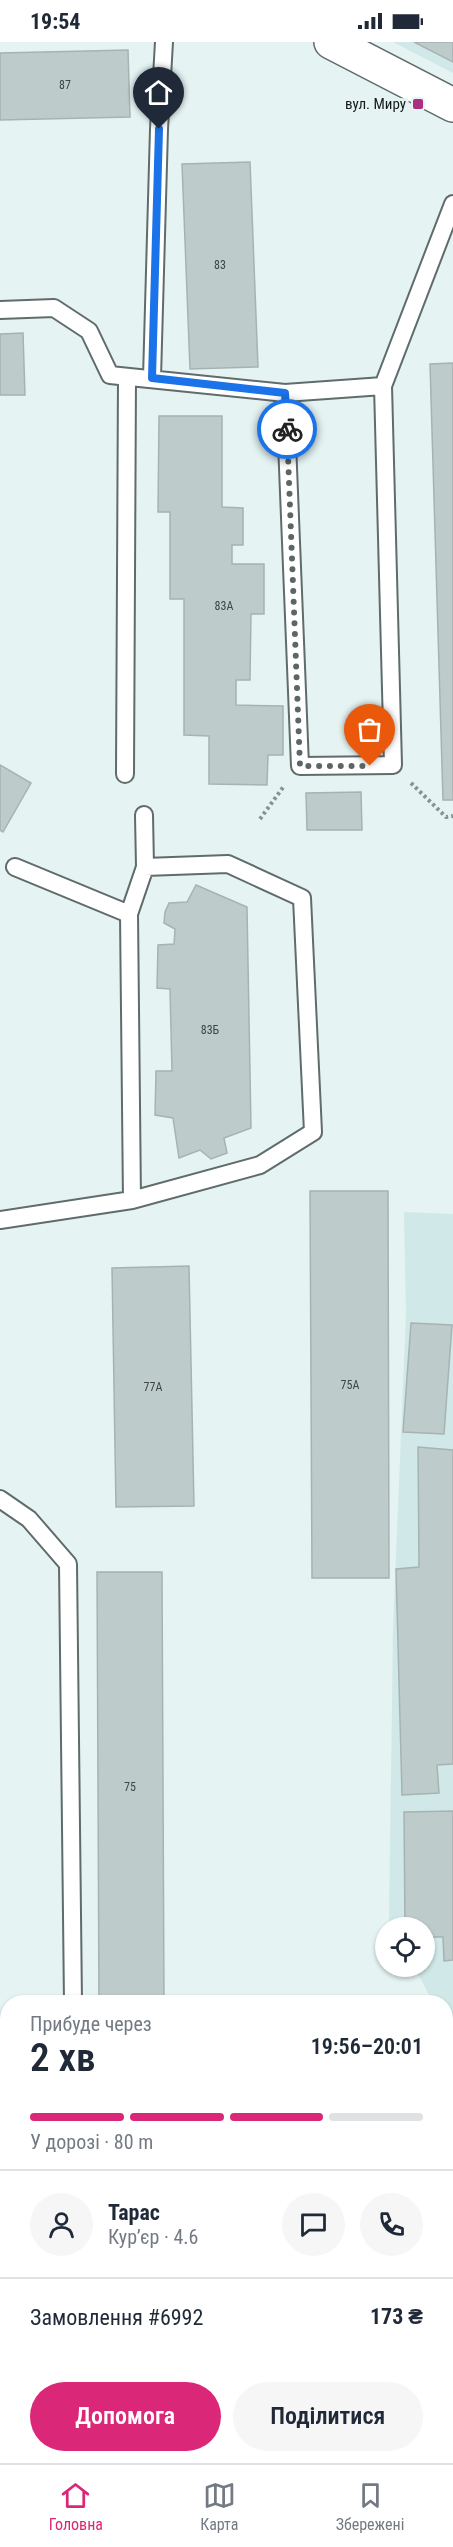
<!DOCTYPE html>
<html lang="uk">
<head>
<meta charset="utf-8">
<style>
  :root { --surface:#fff; --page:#f6f6f7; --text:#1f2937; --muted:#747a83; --line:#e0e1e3; --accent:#db2777 }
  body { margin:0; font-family:"Roboto Condensed",sans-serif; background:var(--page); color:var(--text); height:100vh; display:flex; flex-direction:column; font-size:22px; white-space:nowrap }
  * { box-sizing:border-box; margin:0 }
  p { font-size:20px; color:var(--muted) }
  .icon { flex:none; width:33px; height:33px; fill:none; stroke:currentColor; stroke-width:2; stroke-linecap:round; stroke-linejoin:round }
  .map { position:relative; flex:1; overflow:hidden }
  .panel { position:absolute; left:0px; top:1953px; width:453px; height:468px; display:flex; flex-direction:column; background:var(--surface); border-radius:24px 24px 0 0; box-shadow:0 2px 4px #0004 }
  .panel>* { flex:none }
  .controls { position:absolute; left:375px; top:1875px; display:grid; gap:12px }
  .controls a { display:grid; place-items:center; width:60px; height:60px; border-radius:50%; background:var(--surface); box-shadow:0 2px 4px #0004; font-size:30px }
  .pin { position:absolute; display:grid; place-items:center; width:51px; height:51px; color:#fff; margin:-62px -26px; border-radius:50% 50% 50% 0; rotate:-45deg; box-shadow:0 0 6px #0007 }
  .pin .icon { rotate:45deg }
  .courier { position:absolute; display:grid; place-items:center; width:60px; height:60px; margin:-30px; border:4px solid #1a73e8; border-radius:50%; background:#fff; color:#222; box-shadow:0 2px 8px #0007 }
  .overview em { font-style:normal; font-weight:600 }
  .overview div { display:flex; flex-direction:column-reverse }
  .overview { display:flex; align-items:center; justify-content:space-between; height:102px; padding:0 30px }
  h1 { font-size:39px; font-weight:600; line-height:45px }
  .bar { display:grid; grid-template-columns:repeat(4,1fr); gap:9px 6px; align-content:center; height:72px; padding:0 30px }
  .bar i { height:8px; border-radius:4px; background:var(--line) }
  .bar .on { background:var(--accent) }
  .bar p { grid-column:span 4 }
  .line { display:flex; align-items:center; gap:15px; padding:0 30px; border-top:2px solid var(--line) }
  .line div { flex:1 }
  .round { display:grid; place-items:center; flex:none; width:63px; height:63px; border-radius:32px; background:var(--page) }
  .cta { display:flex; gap:12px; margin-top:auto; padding:12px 30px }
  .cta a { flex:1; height:69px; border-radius:36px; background:var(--accent); color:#fff; font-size:24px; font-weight:600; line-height:69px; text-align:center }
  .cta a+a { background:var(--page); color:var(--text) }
  .status { display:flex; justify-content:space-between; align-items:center; height:42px; padding:0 30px; background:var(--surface); direction:ltr }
  .status svg { height:16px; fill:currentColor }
  .tab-bar { display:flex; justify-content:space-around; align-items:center; height:84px; border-top:2px solid var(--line); background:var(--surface); font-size:16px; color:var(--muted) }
  .tab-bar a { display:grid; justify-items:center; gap:3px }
  .tab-bar .on { color:var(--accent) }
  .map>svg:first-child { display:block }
  .built { fill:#d0e9e8 }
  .building { fill:#bdcbcb; stroke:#a6b3b3; stroke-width:1.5 }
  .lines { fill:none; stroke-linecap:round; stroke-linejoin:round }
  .service-casing { stroke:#5f6c6b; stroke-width:20 }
  .tertiary-casing { stroke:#5f6c6b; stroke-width:36 }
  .path { stroke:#889292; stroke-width:4; stroke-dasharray:3 3; stroke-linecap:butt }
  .service { stroke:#fff; stroke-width:16 }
  .tertiary { stroke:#fff; stroke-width:33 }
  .done { stroke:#5d6565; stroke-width:6; stroke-dasharray:0 10.8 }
  .route { stroke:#1a73e8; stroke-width:8 }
  .poi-dot { fill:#ab2e80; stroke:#e5f3f3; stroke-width:2 }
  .labels { text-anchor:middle; stroke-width:6; stroke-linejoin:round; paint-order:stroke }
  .number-label { font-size:12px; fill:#3e4646 }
  .poi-label { font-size:15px; fill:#141919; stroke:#e5f3f3; text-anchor:end }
</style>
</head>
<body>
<div class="status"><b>19:54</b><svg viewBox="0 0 49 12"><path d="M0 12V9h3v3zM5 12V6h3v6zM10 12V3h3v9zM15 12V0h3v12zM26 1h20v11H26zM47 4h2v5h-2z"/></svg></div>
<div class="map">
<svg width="453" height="2421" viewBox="0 0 453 2421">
  <rect width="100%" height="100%" fill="#e5f3f3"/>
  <path class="built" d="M393 0H453V31Z
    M404 1170 453 1172V1987L446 1979V1960H433L414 1925 424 1924V1886L393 1885 389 1879 393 1586 406 1271Z"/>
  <path class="building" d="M414 0H453V20Z
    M128 8 130 75 0 78V11Z
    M250 120 258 325 190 327 182 122Z
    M23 291 25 353H0V292Z
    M453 321V758H443L430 322Z
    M159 374H222V465L243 466V503H232V522H264V572H251L250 638H236V663L283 664V713H268L267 743 209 742V694L184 693V557H170V470H158Z
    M0 723 31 741 3 790 0 788Z
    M361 750 362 788H307L306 751Z
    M196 843 247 865 251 1086 224 1096 227 1111 211 1117 200 1108 179 1116 173 1076 155 1073 156 1029H172L170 947 157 946 158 903 174 902 175 887 164 881 165 870 169 861 187 860Z
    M310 1149H388L389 1536H312Z
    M189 1224 194 1464 116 1465 112 1226Z
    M411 1281 452 1283 444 1392 403 1390Z
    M418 1405 453 1408V1722L437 1723 439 1751 402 1753 396 1527 419 1525Z
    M97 1530H162L164 1960H99Z
    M453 1769V1918L444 1919 443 1895H424V1886H405L404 1770Z
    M0 2142H8V2207H0Z"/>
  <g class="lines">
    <defs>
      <path id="service" d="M0 268 54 266 89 289 110 333 285 351 383 344 453 162
        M152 336 159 87 164 0
        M285 351 300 724 393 723 383 344
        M125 732 127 335
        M144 773 145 825
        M15 825 129 872
        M0 1178 132 1158 260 1123 313 1090 302 856 228 822 145 825 129 872 132 1158
        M0 1457 29 1477 68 1522 73 1960
        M0 2104H8
        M446 2108 453 2321
        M446 2108 453 2074
        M0 2259 8 2260
        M335 2421V2414"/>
      <path id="tertiary" d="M331 0 453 63"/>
    </defs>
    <use href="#service" class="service-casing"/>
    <use href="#tertiary" class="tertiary-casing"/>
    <path class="path" d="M411 741 446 775 453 774
      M260 777 284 744"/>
    <use href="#service" class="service"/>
    <use href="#tertiary" class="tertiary"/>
  </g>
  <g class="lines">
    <path class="done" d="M287 387 300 724H370"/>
    <path class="route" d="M159 87 152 336 285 351 287 387"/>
  </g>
  <rect class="poi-dot" x="412" y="56" width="12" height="12" rx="3"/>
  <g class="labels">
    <g class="number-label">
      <text x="65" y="47">87</text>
      <text x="220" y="227">83</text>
      <text x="224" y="568">83А</text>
      <text x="210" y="992">83Б</text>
      <text x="350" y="1347">75А</text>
      <text x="153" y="1349">77А</text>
      <text x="130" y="1749">75</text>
    </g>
    <g class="poi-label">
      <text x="406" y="67">вул. Миру</text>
    </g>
  </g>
</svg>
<div class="controls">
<a><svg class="icon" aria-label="locate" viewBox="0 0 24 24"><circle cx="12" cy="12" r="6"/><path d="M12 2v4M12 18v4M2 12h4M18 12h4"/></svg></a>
</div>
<div class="pin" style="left:370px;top:724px;background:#ea580c"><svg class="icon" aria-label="bag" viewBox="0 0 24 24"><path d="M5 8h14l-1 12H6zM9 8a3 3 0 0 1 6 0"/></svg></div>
<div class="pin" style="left:159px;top:87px;background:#1f2937"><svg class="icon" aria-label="home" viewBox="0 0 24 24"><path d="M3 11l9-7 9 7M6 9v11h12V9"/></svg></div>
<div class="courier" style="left:287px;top:387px"><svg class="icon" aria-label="bike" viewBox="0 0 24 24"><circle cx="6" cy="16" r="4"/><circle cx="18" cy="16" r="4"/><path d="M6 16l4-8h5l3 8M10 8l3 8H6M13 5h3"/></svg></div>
<section class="panel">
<div class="overview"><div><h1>2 хв</h1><p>Прибуде через</p></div><em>19:56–20:01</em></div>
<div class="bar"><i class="on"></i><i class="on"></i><i class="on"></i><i></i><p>У дорозі · 80 m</p></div>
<div class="line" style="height:108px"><a class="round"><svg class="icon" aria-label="person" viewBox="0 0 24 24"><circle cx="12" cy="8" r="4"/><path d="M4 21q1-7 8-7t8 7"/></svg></a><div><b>Тарас</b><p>Кур’єр · 4.6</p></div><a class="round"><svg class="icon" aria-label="chat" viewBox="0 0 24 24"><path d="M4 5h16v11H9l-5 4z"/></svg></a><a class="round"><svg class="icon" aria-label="phone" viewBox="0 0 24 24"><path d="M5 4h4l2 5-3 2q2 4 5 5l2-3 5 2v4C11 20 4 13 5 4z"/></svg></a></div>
<div class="line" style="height:78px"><div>Замовлення #6992</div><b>173 ₴</b></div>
<div class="cta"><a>Допомога</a><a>Поділитися</a></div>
</section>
</div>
<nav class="tab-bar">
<a class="on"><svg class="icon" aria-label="home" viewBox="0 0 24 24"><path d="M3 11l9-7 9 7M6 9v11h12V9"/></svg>Головна</a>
<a><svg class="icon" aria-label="map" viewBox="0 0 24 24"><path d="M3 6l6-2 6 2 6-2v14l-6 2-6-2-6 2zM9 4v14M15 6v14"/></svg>Карта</a>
<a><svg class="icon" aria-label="saved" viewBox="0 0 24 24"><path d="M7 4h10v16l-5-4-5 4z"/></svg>Збережені</a>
</nav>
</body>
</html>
